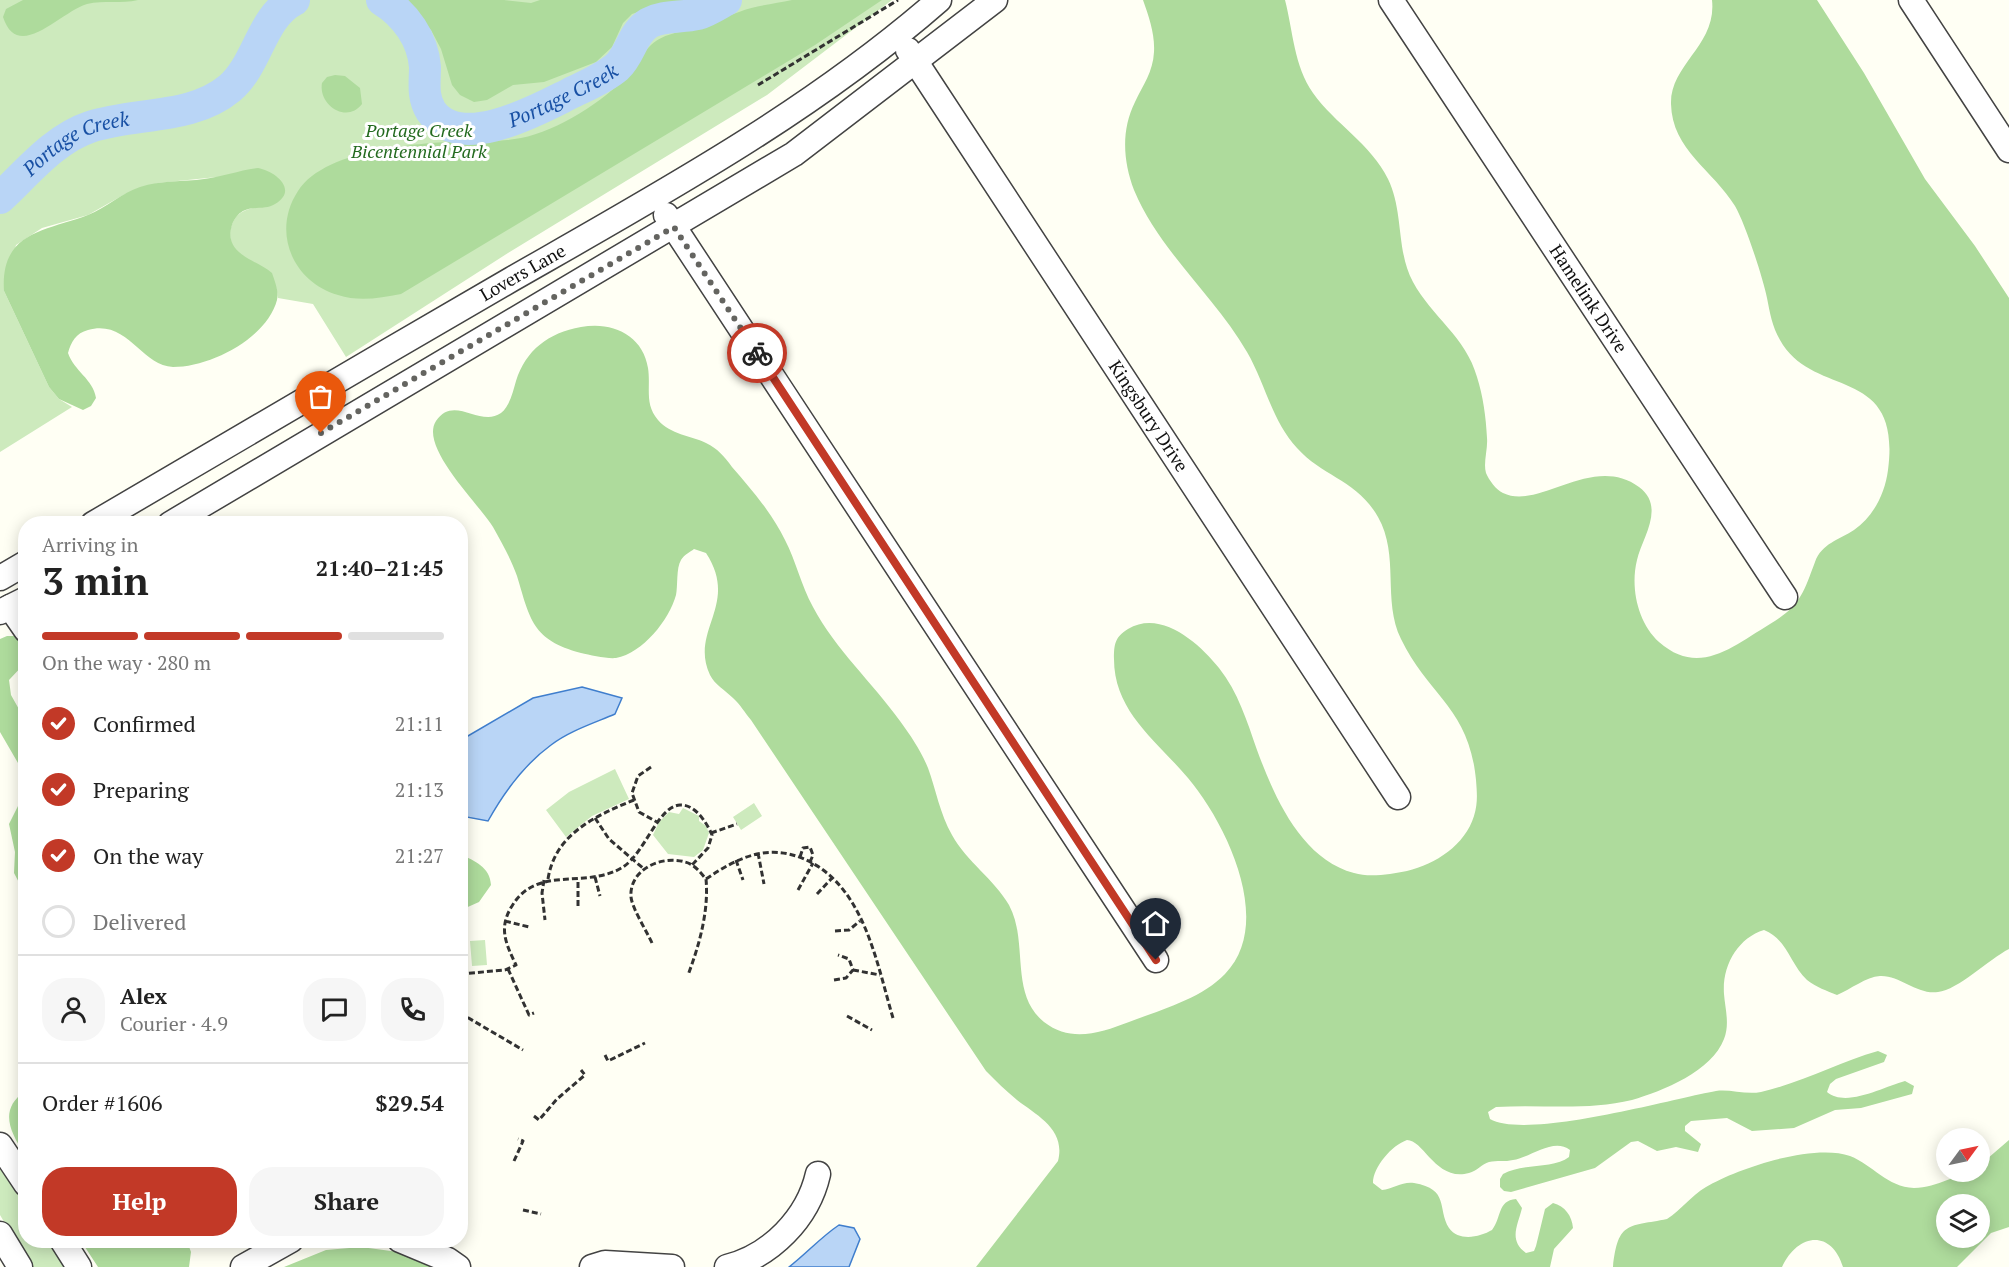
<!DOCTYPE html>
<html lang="en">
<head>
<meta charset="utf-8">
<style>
  :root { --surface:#fff; --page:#f6f6f6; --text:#222; --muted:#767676; --line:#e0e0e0; --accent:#c23927 }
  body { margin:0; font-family:"PT Serif",serif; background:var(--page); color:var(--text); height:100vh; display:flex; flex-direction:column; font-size:22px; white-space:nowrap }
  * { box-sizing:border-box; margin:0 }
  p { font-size:20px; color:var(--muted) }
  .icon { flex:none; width:33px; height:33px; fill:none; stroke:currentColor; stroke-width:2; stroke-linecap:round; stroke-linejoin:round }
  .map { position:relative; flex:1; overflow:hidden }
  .panel { position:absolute; left:18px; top:516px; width:450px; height:732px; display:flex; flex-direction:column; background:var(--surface); border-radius:24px; box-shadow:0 3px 15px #0003 }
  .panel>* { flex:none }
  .needle { width:39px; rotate:57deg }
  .tools { position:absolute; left:1936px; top:1128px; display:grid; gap:12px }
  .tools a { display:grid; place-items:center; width:54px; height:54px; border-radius:50%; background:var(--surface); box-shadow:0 3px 15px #0003; font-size:30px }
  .pin { position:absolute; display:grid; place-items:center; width:51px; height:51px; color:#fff; margin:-62px -26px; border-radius:50% 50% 50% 0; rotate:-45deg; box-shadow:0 0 6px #0007 }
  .pin .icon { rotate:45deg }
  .courier { position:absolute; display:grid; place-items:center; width:60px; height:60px; margin:-30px; border:4px solid #c23927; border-radius:50%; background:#fff; color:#222; box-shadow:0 2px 8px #0007 }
  .head em { font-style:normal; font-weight:600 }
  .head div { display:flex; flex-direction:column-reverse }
  .head { display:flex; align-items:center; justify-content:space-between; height:102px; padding:0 24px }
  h1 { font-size:39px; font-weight:600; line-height:45px }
  .bar { display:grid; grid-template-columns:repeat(4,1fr); gap:9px 6px; align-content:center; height:72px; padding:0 24px }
  .bar i { height:8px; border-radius:4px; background:var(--line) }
  .bar .on { background:var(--accent) }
  .bar p { grid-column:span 4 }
  .line { display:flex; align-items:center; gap:15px; padding:0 24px; border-top:2px solid var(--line) }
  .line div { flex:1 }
  .round { display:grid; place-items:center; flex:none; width:63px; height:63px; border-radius:24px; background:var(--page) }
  ol { padding:0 24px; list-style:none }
  li { display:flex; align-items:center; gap:18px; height:66px }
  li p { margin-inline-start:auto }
  li .icon { padding:6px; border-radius:50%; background:var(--accent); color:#fff; stroke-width:4 }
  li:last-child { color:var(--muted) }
  li i { width:33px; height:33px; border:3px solid var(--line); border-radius:50% }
  .action { display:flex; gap:12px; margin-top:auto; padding:12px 24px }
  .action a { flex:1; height:69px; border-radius:24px; background:var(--accent); color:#fff; font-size:24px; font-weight:600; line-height:69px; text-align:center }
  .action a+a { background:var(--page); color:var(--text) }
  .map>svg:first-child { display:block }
  .green { fill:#cdeabd }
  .forest { fill:#aedb9c; fill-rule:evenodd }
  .water { fill:#b9d5f6; stroke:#3f7ecd; stroke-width:1.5 }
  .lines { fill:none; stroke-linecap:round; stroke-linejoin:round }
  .river { stroke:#b9d5f6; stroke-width:32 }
  .minor-casing { stroke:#434343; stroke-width:27 }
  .path { stroke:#323232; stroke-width:3; stroke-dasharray:6 3; stroke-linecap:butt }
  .minor { stroke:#fff; stroke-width:24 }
  .done { stroke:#646460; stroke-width:6; stroke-dasharray:0 10.8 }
  .route { stroke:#c23927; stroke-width:8 }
  .labels { text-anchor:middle; stroke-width:6; stroke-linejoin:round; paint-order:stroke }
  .park-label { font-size:18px; font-style:italic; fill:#236a1f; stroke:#fff }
  .street-label { font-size:18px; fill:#101010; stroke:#fff }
  .water-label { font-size:20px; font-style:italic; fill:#1850a4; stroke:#fff }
</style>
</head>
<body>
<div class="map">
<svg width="2009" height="1267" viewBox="0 0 2009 1267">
  <rect width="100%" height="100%" fill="#fffff4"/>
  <path class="green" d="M0 0H892L767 95 508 253 346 357 313 304 278 298C274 261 253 270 236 252 226 240 229 218 244 211 251 207 259 207 267 207L217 177 158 183 125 194 88 215 42 228 16 245 4 291 49 387 59 399 72 407 0 452Z
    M615 769 629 799 592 816 566 837 546 810 569 792Z
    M754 803 762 816 741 830 733 817Z
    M683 808 699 816V821L706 826 709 833 703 850 694 857 668 854 653 835 659 822 669 812 679 814Z
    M485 940 487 965 472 966 470 941Z
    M0 1166 25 1205 26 1240 49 1241 66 1267H31L0 1215Z"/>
  <path class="forest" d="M23 0H138C121 4 104 0 87 4 60 12 18 63 3 17L6 9Z
    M404 0H504L531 3 540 0H699L687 7 641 11 632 14 623 23 612 47 596 62 544 82 513 85 487 100 474 102 460 95 452 85 441 49 431 30Z
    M792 0H882L815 45 401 294C380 298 359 302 338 295 293 282 271 232 298 191 326 147 428 142 476 141 491 141 506 141 521 138 558 131 604 101 629 74 637 65 642 53 651 45 665 32 684 32 701 27 714 23 726 16 739 12 756 5 775 4 792 0Z
    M1143 0H1285C1293 31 1294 66 1313 93 1335 124 1371 144 1388 179 1404 212 1396 251 1413 282 1432 317 1466 337 1477 377 1483 396 1486 417 1487 438 1488 449 1483 463 1486 473 1489 480 1496 490 1503 493 1539 511 1592 453 1639 487 1666 507 1642 538 1637 560 1630 588 1638 623 1659 642 1699 677 1732 647 1770 624 1800 606 1803 594 1815 562 1822 543 1839 540 1854 530 1874 516 1885 493 1888 470 1902 363 1813 400 1780 340 1772 326 1770 313 1767 298 1763 278 1745 223 1735 206 1713 170 1672 150 1671 104 1670 64 1717 45 1712 0H1817L1864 73 1925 179 1975 246 2009 298V949C1989 959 1958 990 1938 992 1917 995 1900 975 1880 976 1866 977 1851 989 1837 995 1827 991 1816 987 1807 980 1790 964 1787 939 1764 930 1738 938 1722 965 1724 994 1725 1008 1730 1024 1724 1039 1712 1071 1663 1091 1632 1100 1587 1111 1541 1104 1496 1107L1488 1112 1490 1119C1527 1140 1671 1099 1716 1091 1730 1089 1746 1095 1761 1092 1801 1083 1839 1062 1878 1051L1887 1055 1884 1062 1836 1079 1830 1084 1827 1092C1846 1108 1883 1087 1905 1081L1914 1086 1912 1094 1861 1108 1835 1110 1794 1128 1752 1131 1727 1118 1691 1121 1685 1126V1131L1701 1144 1698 1152 1676 1147 1657 1151 1638 1141 1631 1142 1595 1168 1511 1192 1504 1191 1500 1187V1179L1503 1174C1523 1163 1554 1169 1569 1157L1570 1150C1553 1137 1530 1158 1513 1160 1505 1162 1497 1160 1489 1162 1482 1164 1477 1171 1469 1173 1436 1182 1424 1140 1407 1140 1392 1145 1373 1167 1373 1183L1382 1190C1393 1189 1403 1181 1414 1183 1450 1189 1437 1209 1449 1228 1459 1242 1480 1237 1492 1230 1502 1217 1497 1201 1516 1199L1522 1208C1518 1225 1508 1240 1526 1253L1534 1251 1536 1246 1545 1209 1553 1203C1565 1206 1572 1216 1573 1228L1554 1249 1550 1267H976L1058 1161C1066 1130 1038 1116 1017 1100 1006 1091 996 1081 986 1071L751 720C745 713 740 704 733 698 725 690 715 685 710 675 689 630 740 605 706 553L694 549C690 552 684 555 681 560 676 568 678 586 676 595 669 620 643 653 616 658 607 659 590 655 581 653 532 640 530 619 517 576 511 559 502 543 493 527 479 504 419 447 436 421 454 394 480 428 501 413 510 406 513 391 516 381 526 350 548 333 581 327 612 321 643 335 648 368 651 387 644 404 658 420 671 435 690 435 706 443 718 449 724 456 732 467 751 489 772 513 785 540 796 561 801 585 813 607 836 650 872 682 900 721 911 736 921 751 928 768 936 790 940 814 952 835 967 862 994 879 1009 905 1029 942 1009 994 1044 1022 1071 1043 1100 1033 1129 1022 1160 1010 1201 999 1225 974 1275 923 1226 823 1188 778 1157 741 1114 712 1114 659 1114 644 1115 637 1128 629 1161 609 1199 643 1219 668 1238 692 1247 721 1257 750 1274 796 1301 859 1354 873 1370 878 1391 874 1407 871 1436 864 1465 845 1474 816 1478 803 1477 793 1476 780 1469 707 1429 697 1401 639 1382 600 1400 556 1378 517 1357 480 1323 477 1297 448 1272 421 1265 383 1247 352 1214 295 1160 252 1134 190 1123 161 1121 130 1135 102 1143 85 1153 72 1154 52 1155 34 1149 17 1143 0Z
    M335 75 345 76 360 88 362 104C347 124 318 105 322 83L327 77Z
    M258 168C275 171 299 190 275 204 266 210 253 206 243 211 238 214 234 219 232 225 223 254 255 259 272 273 275 282 279 291 277 300 267 338 211 367 173 367 141 366 128 319 88 330 76 333 71 342 68 353 74 371 93 379 96 398L91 406 83 410 59 399 49 387 4 291C0 231 46 231 88 215 106 208 121 193 140 187 161 180 183 182 204 179 222 177 240 170 258 168Z
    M7 636H15L26 645 25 663 9 680 11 695 25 720V894L14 873 15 852 9 824 21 800 22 777 18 763 0 732V639Z
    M460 854C475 861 490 867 491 885L479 902 461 910Z
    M25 1091V1155C8 1129 0 1109 25 1091Z
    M2009 1140V1227L1991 1233 1957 1267H1843C1831 1228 1797 1234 1782 1267H1613C1618 1220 1629 1227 1667 1219 1681 1210 1691 1196 1706 1187 1738 1168 1814 1143 1850 1156 1873 1165 1887 1187 1914 1188 1938 1188 1957 1172 1980 1172V1165ZM1947 1204H1980V1238H1947Z
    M81 1241H187L191 1252 189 1267H98Z
    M361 1247 406 1253 438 1267H284L326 1250Z"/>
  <path class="water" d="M582 687 622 698 615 714C594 723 569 731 551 745 525 764 503 794 488 821L461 816V740L533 698Z
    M839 1225 854 1228 860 1239 849 1267H789C807 1253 821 1237 839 1225Z"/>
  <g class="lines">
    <g class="river">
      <path id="s1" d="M382 0C405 14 423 39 425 67 425 82 422 97 431 111 460 153 537 110 569 94 585 86 603 79 617 67 631 54 632 33 649 23 664 15 681 18 698 14 708 11 717 5 726 0"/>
      <path id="s2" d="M0 198C27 173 54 139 90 127 136 112 192 120 230 88 258 64 261 17 294 0"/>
    </g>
    <defs>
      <g id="minor">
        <path id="s3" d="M1391 0 1785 597"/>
        <path d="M1911 0 2009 150"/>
        <path id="s4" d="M908 50 1398 797"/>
        <path d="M666 215 1156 960"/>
        <path id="s5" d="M93 524C233 442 372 360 512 279 659 195 811 112 939 0"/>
        <path d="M170 524 794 154 995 0"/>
        <path d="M0 578 26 563"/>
        <path d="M10 607 26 630"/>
        <path d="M0 612 26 599"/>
        <path d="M0 1145 26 1184"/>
        <path d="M0 1234 20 1267"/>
        <path d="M62 1240 79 1267"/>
        <path d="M400 1240 448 1260 458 1267"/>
        <path d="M243 1267 291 1240"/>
        <path d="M592 1267 605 1263 672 1267"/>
        <path d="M727 1267C771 1256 808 1218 818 1174"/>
      </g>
    </defs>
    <use href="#minor" class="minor-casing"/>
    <path class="path" d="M758 85 898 0
      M651 767 638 776 632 793 639 812 657 822
      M595 818 609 839 644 869
      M711 833 737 824
      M758 853 764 884
      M800 857 803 848 810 847 813 855 810 862
      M736 860 743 880
      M595 877 600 896
      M548 879C555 834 595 816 634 800
      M706 879C737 858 767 843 804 859 864 885 876 961 893 1018
      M544 880 542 893 545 920
      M798 890 813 863
      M817 894 833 877
      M578 906V880
      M505 921 529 927
      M835 931 849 930 860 921
      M652 943C647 932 632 908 631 897 629 869 662 855 685 862 694 864 700 872 706 879 709 911 699 946 688 975
      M508 969 529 1015 534 1013
      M853 970 880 975
      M460 974 505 970 516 965C506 944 498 928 512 906 537 864 586 890 623 867 645 853 658 806 680 805 695 804 707 823 712 835L708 848 692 865
      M834 980 846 978 853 970 849 959 838 955
      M460 1013 523 1050
      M847 1016 872 1030
      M605 1055 608 1061 645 1043
      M534 1116 539 1120 557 1099 585 1075 581 1070
      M514 1161 523 1141 518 1139
      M523 1210 541 1214"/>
    <use href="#minor" class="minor"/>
  </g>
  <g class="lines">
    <path class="done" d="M321 433 674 227 757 353"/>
    <path class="route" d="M757 353 1156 960"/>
  </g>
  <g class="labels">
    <g class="park-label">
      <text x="419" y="137">Portage Creek<tspan x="419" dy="21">Bicentennial Park</tspan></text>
    </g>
    <g class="street-label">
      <text dy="6" stroke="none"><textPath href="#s5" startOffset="498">Lovers Lane</textPath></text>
      <text dy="6" stroke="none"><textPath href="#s3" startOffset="358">Hamelink Drive</textPath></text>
      <text dy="6" stroke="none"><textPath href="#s4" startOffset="438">Kingsbury Drive</textPath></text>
    </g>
    <g class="water-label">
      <text dy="7" stroke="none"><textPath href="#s1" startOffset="272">Portage Creek</textPath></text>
      <text dy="7" stroke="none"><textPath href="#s2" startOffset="96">Portage Creek</textPath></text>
    </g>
  </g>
</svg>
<div class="tools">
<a><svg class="needle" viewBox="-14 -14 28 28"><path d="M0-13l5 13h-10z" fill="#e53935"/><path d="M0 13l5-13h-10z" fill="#767676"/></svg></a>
<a><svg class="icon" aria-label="layers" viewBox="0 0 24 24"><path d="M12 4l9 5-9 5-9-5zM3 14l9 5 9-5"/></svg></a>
</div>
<div class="pin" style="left:321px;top:433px;background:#ea580c"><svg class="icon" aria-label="bag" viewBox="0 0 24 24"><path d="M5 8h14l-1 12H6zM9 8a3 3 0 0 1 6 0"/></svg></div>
<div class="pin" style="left:1156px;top:960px;background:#1f2937"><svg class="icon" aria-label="home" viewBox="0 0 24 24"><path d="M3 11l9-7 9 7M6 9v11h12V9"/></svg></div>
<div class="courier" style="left:757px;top:353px"><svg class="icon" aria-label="bike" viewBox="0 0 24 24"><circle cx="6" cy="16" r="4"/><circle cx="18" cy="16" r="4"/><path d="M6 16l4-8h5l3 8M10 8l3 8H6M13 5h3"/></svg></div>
<section class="panel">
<div class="head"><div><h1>3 min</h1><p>Arriving in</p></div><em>21:40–21:45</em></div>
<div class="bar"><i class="on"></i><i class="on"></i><i class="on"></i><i></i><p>On the way · 280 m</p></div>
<ol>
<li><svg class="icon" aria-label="check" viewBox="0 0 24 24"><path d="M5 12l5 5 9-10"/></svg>Confirmed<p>21:11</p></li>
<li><svg class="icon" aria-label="check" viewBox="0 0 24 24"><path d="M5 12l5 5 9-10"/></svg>Preparing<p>21:13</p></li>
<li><svg class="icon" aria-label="check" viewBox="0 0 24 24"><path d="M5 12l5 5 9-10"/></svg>On the way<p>21:27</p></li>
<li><i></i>Delivered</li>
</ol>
<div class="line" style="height:108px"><a class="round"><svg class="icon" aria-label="person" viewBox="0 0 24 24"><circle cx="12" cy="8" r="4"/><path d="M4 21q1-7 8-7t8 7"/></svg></a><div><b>Alex</b><p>Courier · 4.9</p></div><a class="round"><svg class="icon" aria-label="chat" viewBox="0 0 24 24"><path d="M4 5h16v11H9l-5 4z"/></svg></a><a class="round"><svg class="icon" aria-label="phone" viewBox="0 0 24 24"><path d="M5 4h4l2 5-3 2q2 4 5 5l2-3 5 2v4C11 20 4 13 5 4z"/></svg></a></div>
<div class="line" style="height:78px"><div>Order #1606</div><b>$29.54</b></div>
<div class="action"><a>Help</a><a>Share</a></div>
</section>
</div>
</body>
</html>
